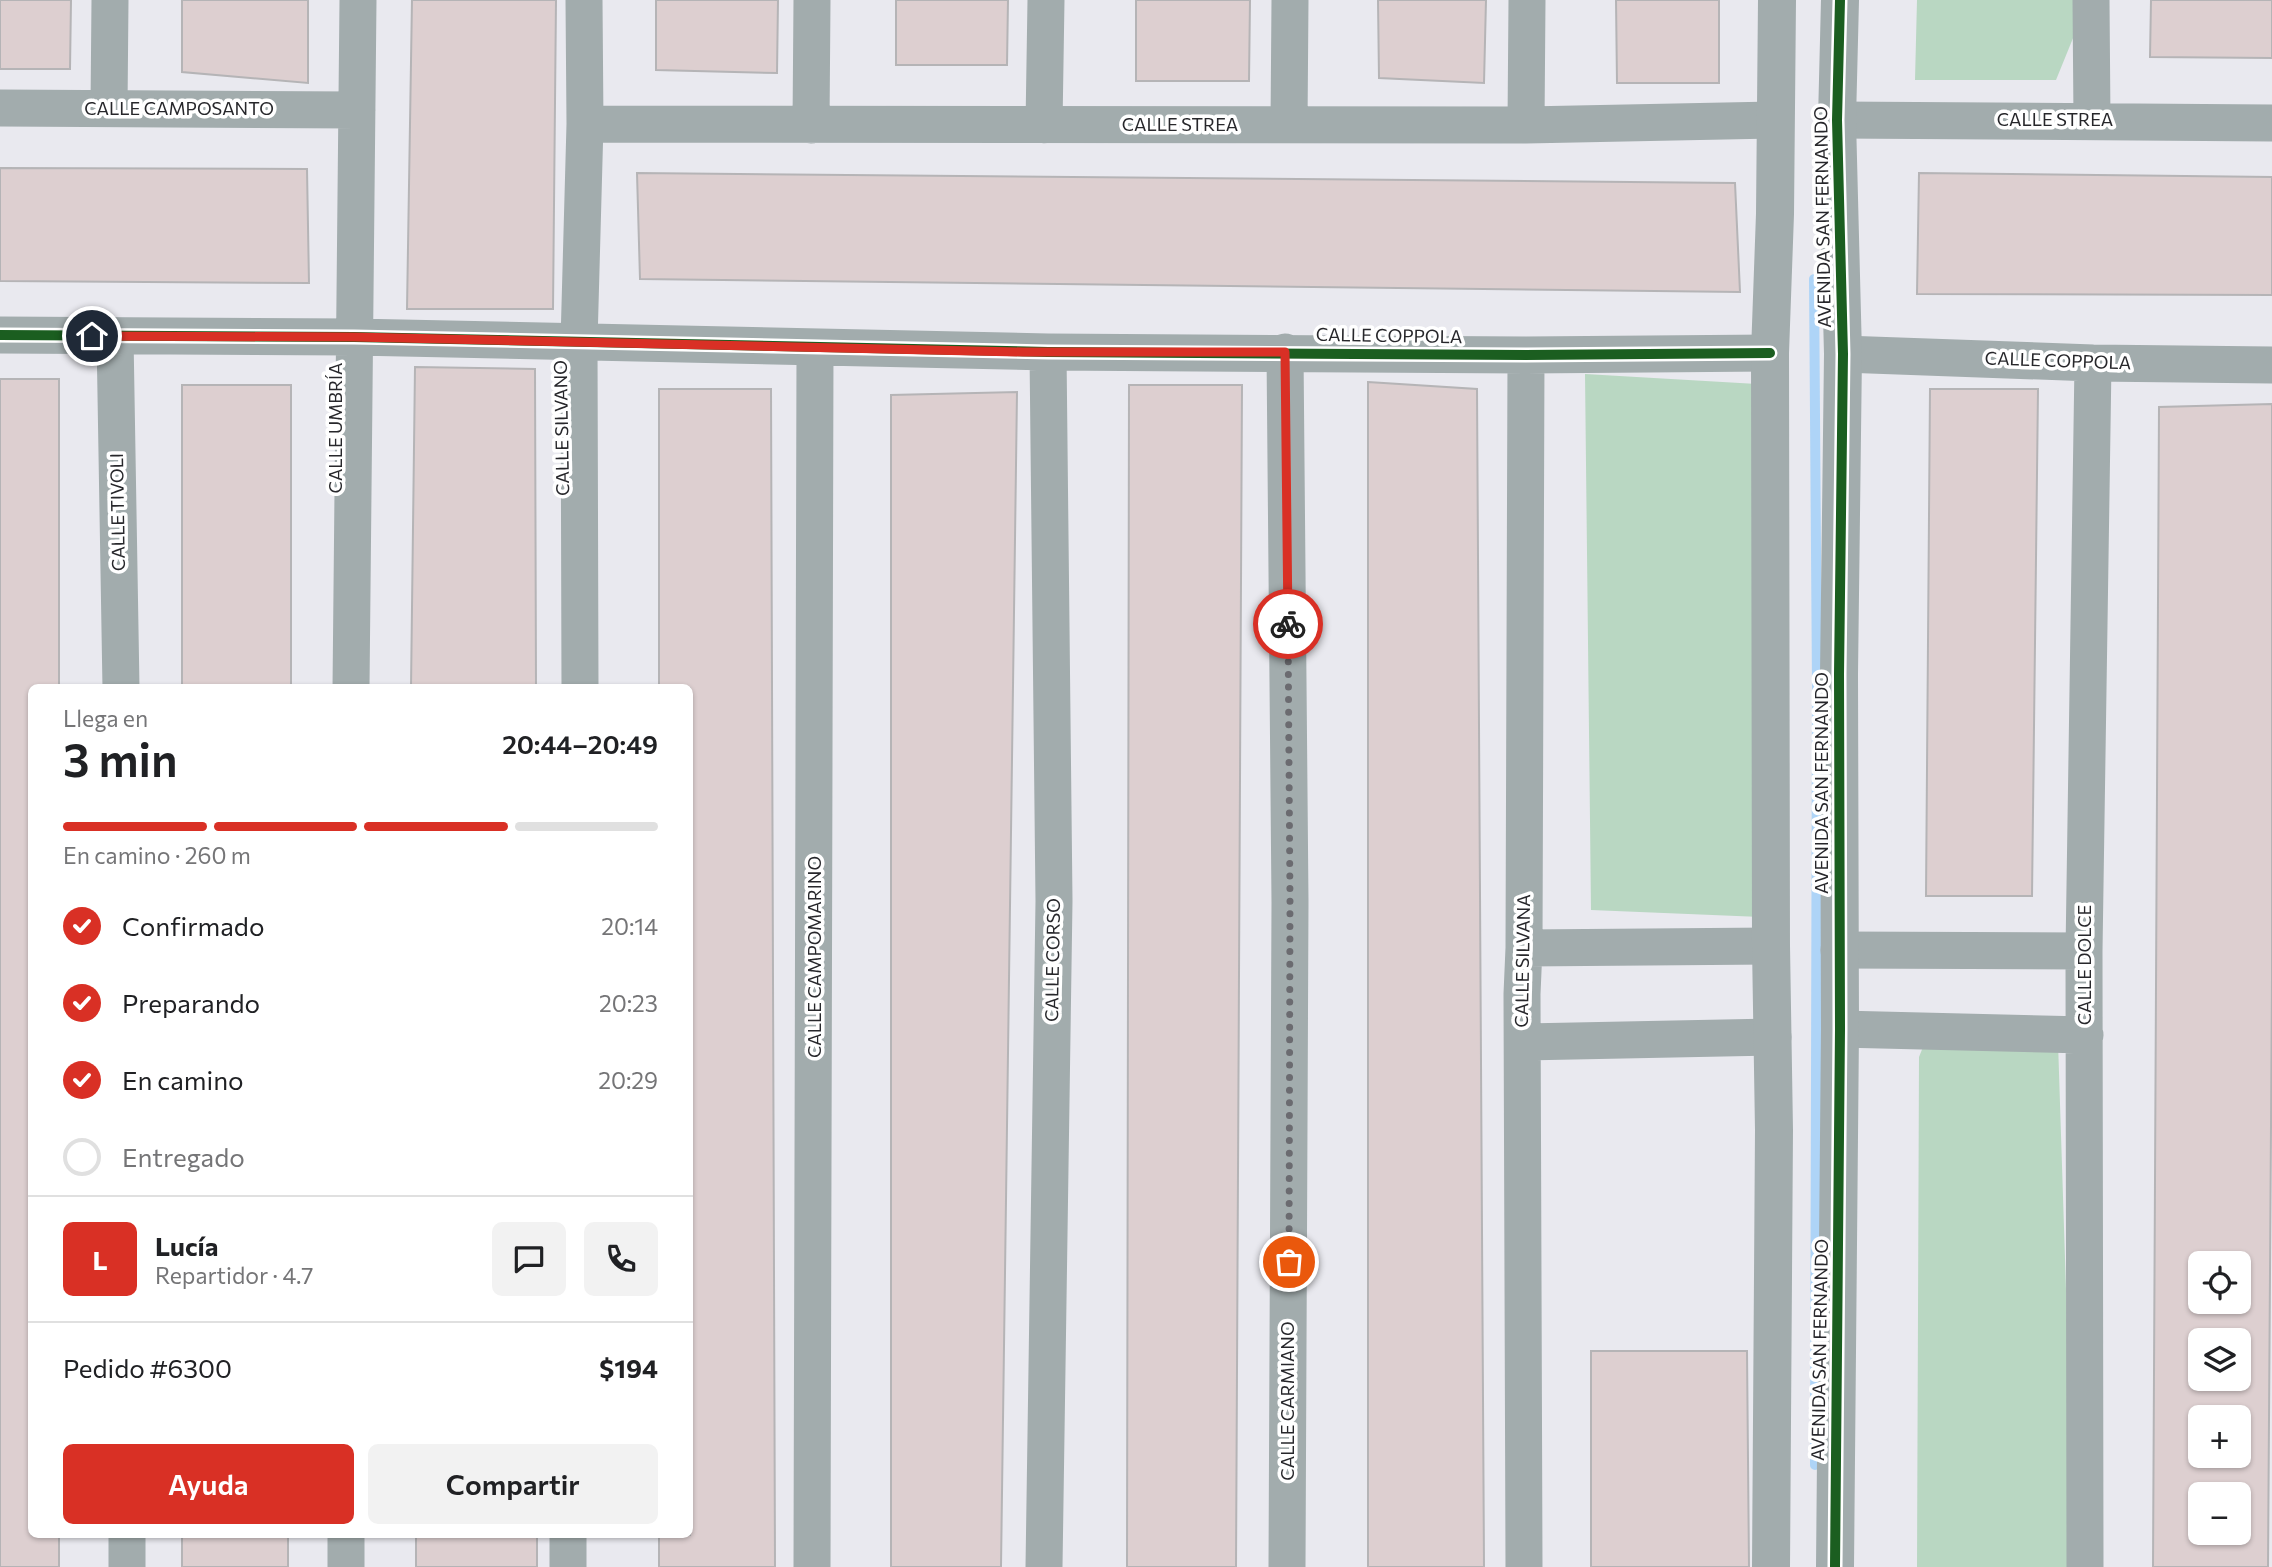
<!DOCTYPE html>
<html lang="es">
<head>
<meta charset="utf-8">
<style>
  :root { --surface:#fff; --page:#f2f2f2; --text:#202124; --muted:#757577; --line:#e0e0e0; --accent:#d93025 }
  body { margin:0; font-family:Commissioner,sans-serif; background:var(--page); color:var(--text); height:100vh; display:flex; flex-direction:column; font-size:26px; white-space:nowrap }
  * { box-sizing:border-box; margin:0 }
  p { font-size:23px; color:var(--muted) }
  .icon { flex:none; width:38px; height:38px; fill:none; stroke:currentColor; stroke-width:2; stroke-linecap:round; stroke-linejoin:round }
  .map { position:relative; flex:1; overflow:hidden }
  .panel { position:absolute; left:28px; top:684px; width:665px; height:854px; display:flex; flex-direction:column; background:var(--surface); border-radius:10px; box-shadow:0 2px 5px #0004 }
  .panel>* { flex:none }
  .controls { position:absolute; left:2188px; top:1251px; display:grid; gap:14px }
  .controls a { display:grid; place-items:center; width:63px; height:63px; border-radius:10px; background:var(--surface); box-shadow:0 2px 5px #0004; font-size:35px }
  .pin { position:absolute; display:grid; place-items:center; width:60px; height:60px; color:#fff; margin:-30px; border:4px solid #fff; border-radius:50%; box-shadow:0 2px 7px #0007 }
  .courier { position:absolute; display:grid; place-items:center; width:70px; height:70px; margin:-35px; border:5px solid #d93025; border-radius:50%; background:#fff; color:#222; box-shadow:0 2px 9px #0007 }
  .headline em { font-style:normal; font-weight:600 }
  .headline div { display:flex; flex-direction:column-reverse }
  .headline { display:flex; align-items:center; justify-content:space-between; height:119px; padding:0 35px }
  h1 { font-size:46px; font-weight:600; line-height:52px }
  .bar { display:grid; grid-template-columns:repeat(4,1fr); gap:10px 7px; align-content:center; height:84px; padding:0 35px }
  .bar i { height:9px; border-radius:5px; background:var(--line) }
  .bar .on { background:var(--accent) }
  .bar p { grid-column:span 4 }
  .line { display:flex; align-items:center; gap:18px; padding:0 35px; border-top:2px solid var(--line) }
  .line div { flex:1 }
  .round { display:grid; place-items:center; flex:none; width:74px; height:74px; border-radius:10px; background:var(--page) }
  ol { padding:0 35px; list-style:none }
  li { display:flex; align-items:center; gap:21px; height:77px }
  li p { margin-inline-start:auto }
  li .icon { padding:7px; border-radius:50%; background:var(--accent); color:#fff; stroke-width:4 }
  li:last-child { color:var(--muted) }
  li i { width:38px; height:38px; border:4px solid var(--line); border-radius:50% }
  .button { display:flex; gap:14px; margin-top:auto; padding:14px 35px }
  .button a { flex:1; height:80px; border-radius:10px; background:var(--accent); color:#fff; font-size:28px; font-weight:600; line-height:80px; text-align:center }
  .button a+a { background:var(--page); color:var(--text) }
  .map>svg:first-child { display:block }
  .green { fill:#b9d7c2 }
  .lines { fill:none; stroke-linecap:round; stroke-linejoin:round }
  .stream { stroke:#aed4f7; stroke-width:10 }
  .building { fill:#ddcfd0; stroke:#b5b4b6; stroke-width:2; fill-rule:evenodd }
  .minor { stroke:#a2acad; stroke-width:37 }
  .tertiary { stroke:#a2acad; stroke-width:38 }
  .cycleway-casing { stroke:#fff; stroke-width:15 }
  .cycleway { stroke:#1b5e20; stroke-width:10 }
  .done { stroke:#6b6b70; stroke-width:7; stroke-dasharray:0 12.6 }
  .route { stroke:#d93025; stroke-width:9 }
  .labels { text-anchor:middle; stroke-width:7; stroke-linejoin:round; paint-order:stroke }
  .street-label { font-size:18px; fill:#27272b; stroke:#fff }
</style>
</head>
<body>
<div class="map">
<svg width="2272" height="1567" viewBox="0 0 2272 1567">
  <rect width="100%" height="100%" fill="#e9e9ef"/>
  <path class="green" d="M1917 0H2078L2082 16 2056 80H1915Z
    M1585 374 1757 384 1761 917 1591 910Z
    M1927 1037 2058 1042 2075 1567H1917L1919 1057Z"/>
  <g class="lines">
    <path class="stream" d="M1814 279 1817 687 1815 1465"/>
  </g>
  <path class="building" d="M0 0H71L70 69H0Z
    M182 0H308V83L182 72Z
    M412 0H556L553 309H407Z
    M656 0H778L777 73 656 70Z
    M896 0H1008L1007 65H896Z
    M1136 0H1250L1249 81H1136Z
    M1378 0H1486L1484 83 1379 78Z
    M1616 0H1719V83H1617Z
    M2151 0H2272V58L2150 57Z
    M0 168 307 169 309 283 0 281Z
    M637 173 1735 183 1740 292 640 279Z
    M1919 173 2272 177V295L1917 294Z
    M415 367 535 369 536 688H411Z
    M0 379H59V688H32V1535H59V1567H0Z
    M1368 382 1477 389 1484 1567H1368Z
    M182 385H291V688H182Z
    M1129 385H1242L1236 1567H1127Z
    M659 389H771L775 1567H659V1535H690V688H659Z
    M1930 389H2038L2032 896H1926Z
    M1017 392 1001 1567H891V395Z
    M2272 404V979L2268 1567H2153L2159 407ZM2200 1264H2238V1302H2200ZM2200 1340H2238V1379H2200ZM2200 1418H2238V1456H2200ZM2200 1494H2238V1533H2200Z
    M1591 1351H1747L1749 1567H1591Z
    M182 1535H288V1567H182Z
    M416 1535H537V1567H416Z"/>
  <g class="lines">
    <path class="minor" d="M2091 0 2092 120
      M0 108 357 110
      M109 108 110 0
      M1837 120 2272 123
      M585 124 1526 125 1774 120
      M811 125 812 0
      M1044 125 1046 0
      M1289 125 1290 0
      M1526 125 1527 0
      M0 335 354 337 1048 352 1526 355 1770 353
      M115 336 121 688
      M1285 352 1290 902 1287 1567
      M1843 354 2093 363 2272 365
      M351 688 358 0
      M580 688 579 342 585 124 584 0
      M1524 948 1771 946
      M1839 950 2084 951
      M1840 1029 2085 1035
      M1523 1042 1773 1037
      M127 1535V1567
      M346 1567V1535
      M568 1567V1535
      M812 1567 815 348
      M1044 1567 1054 901 1048 352
      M1524 1567 1522 994 1524 948 1526 355
      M2085 1567 2084 951 2093 363"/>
    <path class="tertiary" d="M1771 1567 1774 1130 1771 946 1770 353 1775 214 1777 0
      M1835 1567 1840 1029 1839 674 1843 354 1837 120 1840 0"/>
    <defs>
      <path id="cycleway" d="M0 335 354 337 1048 352 1526 355 1770 353
        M1835 1567 1840 1029 1839 674 1843 354 1837 120 1840 0"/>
    </defs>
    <use href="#cycleway" class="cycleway-casing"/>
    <use href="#cycleway" class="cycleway"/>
  </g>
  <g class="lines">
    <path class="done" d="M1288 624 1290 902 1289 1262"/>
    <path class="route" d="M92 336 354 337 1023 352H1285L1288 624"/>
  </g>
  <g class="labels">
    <g class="street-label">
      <text x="179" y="115">CALLE CAMPOSANTO</text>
      <text x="2055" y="126">CALLE STREA</text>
      <text x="1180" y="131">CALLE STREA</text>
      <text transform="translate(1823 217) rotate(-91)" y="6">AVENIDA SAN FERNANDO</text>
      <text transform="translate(1389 336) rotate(1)" y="6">CALLE COPPOLA</text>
      <text transform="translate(2058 361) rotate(2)" y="6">CALLE COPPOLA</text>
      <text transform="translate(336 428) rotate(-90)" y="6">CALLE UMBRÍA</text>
      <text transform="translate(562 428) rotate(-91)" y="6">CALLE SILVANO</text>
      <text transform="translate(118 512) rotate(-91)" y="6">CALLE TIVOLI</text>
      <text transform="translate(1822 783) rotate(-90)" y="6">AVENIDA SAN FERNANDO</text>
      <text transform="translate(815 957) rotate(-90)" y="6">CALLE CAMPOMARINO</text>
      <text transform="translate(1053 960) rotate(-89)" y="6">CALLE CORSO</text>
      <text transform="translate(1523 961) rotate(-89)" y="6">CALLE SILVANA</text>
      <text transform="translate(2085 965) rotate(-90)" y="6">CALLE DOLCE</text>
      <text transform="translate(1820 1350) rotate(-89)" y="6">AVENIDA SAN FERNANDO</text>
      <text transform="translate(1288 1401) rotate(-90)" y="6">CALLE CARMIANO</text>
    </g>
  </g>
</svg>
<div class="controls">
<a><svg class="icon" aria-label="locate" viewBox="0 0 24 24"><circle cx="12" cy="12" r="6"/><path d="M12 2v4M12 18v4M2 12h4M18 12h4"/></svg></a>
<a><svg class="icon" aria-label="layers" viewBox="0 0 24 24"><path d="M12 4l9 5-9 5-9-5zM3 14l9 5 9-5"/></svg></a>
<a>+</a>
<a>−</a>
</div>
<div class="pin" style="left:1289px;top:1262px;background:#ea580c"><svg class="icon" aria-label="bag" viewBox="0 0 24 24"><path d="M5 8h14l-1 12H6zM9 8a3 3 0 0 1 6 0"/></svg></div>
<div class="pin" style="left:92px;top:336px;background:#1f2937"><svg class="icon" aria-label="home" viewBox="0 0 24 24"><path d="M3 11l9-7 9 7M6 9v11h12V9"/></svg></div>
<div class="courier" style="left:1288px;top:624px"><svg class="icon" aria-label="bike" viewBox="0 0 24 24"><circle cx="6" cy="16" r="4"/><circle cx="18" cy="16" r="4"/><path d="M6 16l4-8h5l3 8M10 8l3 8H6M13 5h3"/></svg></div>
<section class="panel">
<div class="headline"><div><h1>3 min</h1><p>Llega en</p></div><em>20:44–20:49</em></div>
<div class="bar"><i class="on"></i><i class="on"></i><i class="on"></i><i></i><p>En camino · 260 m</p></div>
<ol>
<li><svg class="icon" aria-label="check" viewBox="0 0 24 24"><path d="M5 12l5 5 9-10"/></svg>Confirmado<p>20:14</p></li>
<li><svg class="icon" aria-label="check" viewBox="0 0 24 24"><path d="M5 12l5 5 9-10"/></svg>Preparando<p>20:23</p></li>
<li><svg class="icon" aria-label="check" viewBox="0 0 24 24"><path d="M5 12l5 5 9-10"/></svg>En camino<p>20:29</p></li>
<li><i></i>Entregado</li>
</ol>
<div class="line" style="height:126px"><b class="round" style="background:var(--accent);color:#fff">L</b><div><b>Lucía</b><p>Repartidor · 4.7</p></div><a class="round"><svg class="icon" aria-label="chat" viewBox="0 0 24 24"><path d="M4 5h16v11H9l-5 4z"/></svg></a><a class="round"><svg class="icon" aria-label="phone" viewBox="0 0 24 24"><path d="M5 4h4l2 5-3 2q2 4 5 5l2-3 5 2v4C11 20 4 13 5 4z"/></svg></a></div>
<div class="line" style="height:91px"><div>Pedido #6300</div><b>$194</b></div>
<div class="button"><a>Ayuda</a><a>Compartir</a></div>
</section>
</div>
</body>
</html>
